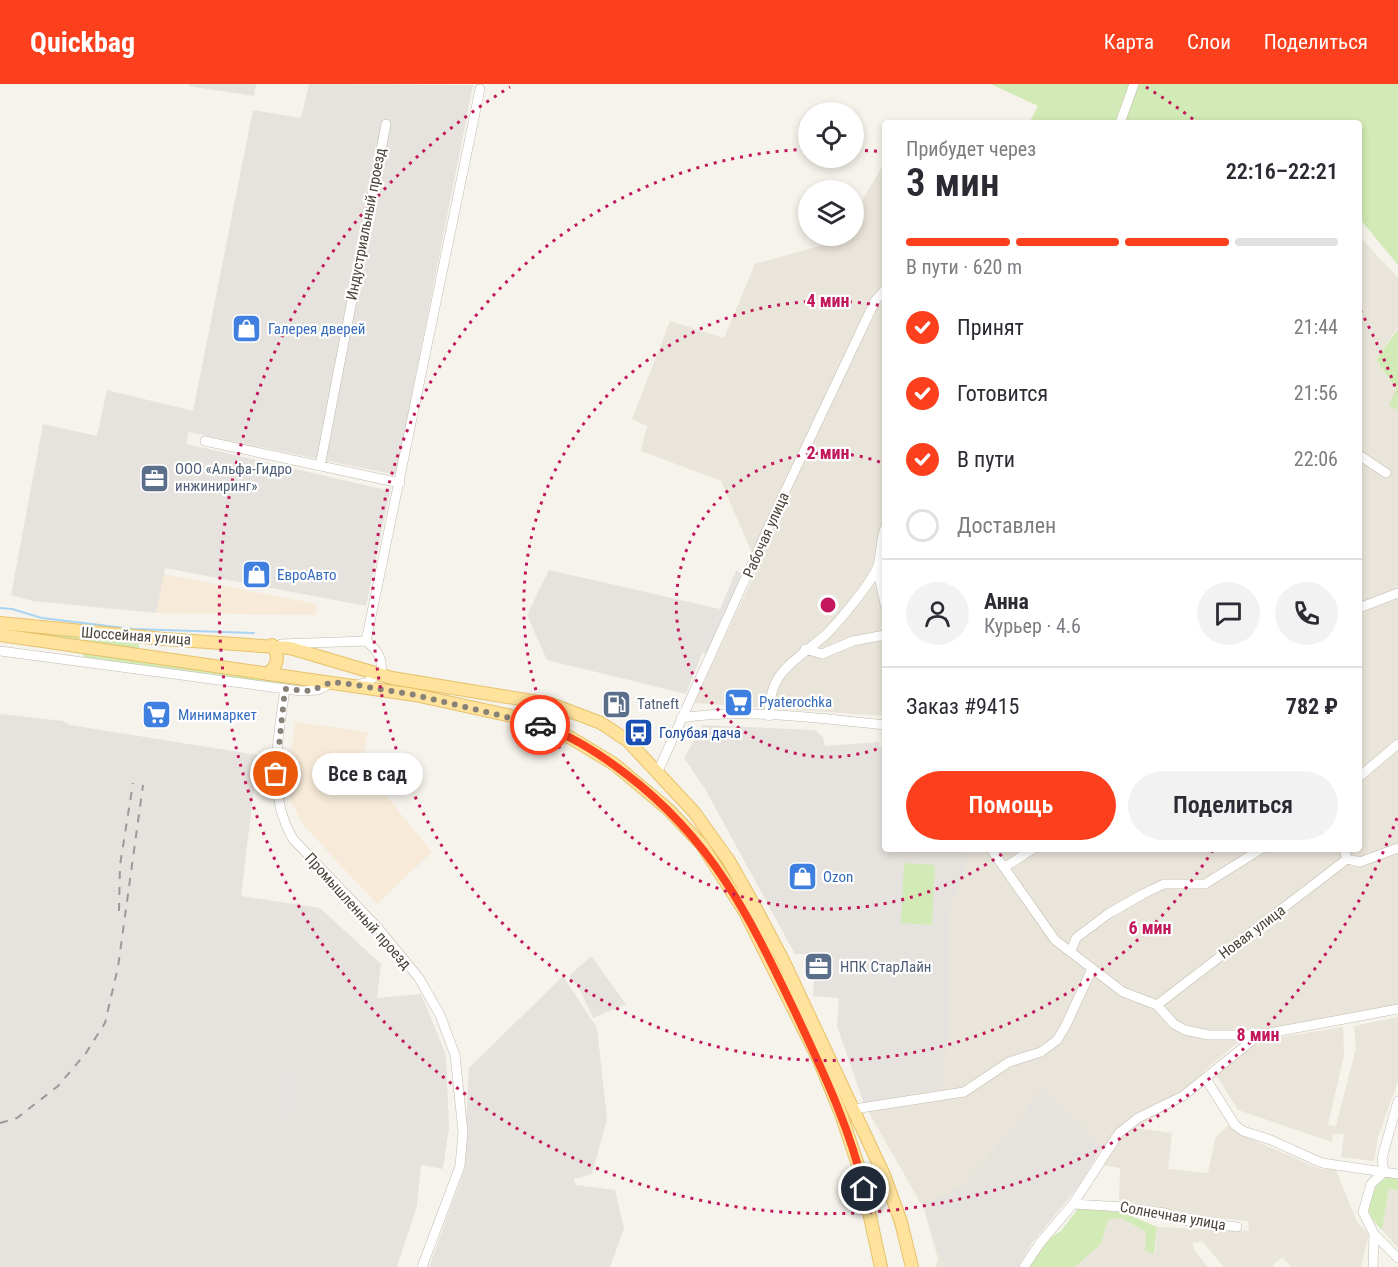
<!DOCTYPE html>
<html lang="ru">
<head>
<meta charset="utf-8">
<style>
  :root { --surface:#fff; --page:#f2f2f3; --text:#2b2b33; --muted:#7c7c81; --line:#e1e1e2; --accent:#fc3f1d }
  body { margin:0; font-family:"Roboto Condensed",sans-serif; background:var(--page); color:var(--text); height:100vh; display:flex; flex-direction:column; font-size:22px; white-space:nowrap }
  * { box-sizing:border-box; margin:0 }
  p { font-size:20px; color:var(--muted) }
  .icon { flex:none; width:33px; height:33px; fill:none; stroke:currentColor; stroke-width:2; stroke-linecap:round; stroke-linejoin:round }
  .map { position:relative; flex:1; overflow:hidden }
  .panel { position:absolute; left:882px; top:36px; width:480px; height:732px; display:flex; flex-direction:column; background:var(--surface); border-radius:6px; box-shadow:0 3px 9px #0003 }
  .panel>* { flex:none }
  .buttons { position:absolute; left:798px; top:18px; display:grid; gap:12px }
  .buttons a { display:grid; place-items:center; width:66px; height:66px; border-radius:50%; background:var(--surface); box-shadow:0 3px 9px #0003; font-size:30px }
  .pin { position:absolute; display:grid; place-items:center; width:51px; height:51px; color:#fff; margin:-26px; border:3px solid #fff; border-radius:50%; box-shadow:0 2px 6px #0007 }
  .courier { position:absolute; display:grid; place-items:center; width:60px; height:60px; margin:-30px; border:4px solid #fc3f1d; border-radius:50%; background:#fff; color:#222; box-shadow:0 2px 8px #0007 }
  .bubble { position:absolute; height:42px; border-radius:21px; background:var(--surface); box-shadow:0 3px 9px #0003; font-size:20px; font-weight:600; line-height:42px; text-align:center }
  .headline em { font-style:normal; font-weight:600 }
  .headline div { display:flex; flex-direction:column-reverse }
  .headline { display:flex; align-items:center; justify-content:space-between; height:102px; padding:0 24px }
  h1 { font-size:39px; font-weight:600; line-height:45px }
  .bar { display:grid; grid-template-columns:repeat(4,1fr); gap:9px 6px; align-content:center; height:72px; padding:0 24px }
  .bar i { height:8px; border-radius:4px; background:var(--line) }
  .bar .on { background:var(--accent) }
  .bar p { grid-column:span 4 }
  .line { display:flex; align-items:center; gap:15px; padding:0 24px; border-top:2px solid var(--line) }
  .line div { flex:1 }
  .round { display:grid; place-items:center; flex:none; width:63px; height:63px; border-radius:32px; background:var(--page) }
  ol { padding:0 24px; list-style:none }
  li { display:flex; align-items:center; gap:18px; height:66px }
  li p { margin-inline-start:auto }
  li .icon { padding:6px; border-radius:50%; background:var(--accent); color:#fff; stroke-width:4 }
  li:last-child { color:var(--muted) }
  li i { width:33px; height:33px; border:3px solid var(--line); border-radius:50% }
  .cta { display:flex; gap:12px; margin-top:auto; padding:12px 24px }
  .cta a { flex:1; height:69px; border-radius:36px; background:var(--accent); color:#fff; font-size:24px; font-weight:600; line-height:69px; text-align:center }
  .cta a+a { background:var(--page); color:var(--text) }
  header { display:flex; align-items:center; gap:36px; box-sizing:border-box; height:84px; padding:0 30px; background:var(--accent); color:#fff }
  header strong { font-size:28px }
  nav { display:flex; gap:33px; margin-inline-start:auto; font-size:21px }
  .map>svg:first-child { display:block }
  .residential { fill:#eae5da }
  .commercial { fill:#f7ead8 }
  .industrial { fill:#e6e2dd }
  .green { fill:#d2eab5 }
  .parking { fill:#e5e3e0 }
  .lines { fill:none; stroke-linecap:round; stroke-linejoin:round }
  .stream { stroke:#a9d4f2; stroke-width:2 }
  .minor-casing { stroke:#c2bbae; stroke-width:10 }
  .major-casing { stroke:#e6c16a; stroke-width:14 }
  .minor { stroke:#fff; stroke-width:9 }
  .major { stroke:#ffe39c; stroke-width:12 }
  .rail { stroke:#9a9a9a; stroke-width:2; stroke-dasharray:8 8; stroke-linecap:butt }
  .done { stroke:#878178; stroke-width:6; stroke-dasharray:0 10.8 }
  .route { stroke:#fc3f1d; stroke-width:8 }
  .ring { fill:none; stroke:#c2185b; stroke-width:3; stroke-dasharray:3 6 }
  .labels { text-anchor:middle; stroke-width:4.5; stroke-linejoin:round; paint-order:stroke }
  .street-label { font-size:15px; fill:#4b4439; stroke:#fff }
  .shop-label { font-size:15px; fill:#366cbe; stroke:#fff; text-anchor:start }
  .service-label { font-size:15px; fill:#4e5e75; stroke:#fff; text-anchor:start }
  .transit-label { font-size:15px; fill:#164399; stroke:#fff; text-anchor:start }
  .centre { fill:#c2185b; stroke:#fff; stroke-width:3 }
  .ring-label { font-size:18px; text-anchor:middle; font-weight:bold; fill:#c2185b; stroke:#fff; stroke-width:4.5; stroke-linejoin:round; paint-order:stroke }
</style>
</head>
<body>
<header>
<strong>Quickbag</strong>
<nav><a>Карта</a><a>Слои</a><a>Поделиться</a></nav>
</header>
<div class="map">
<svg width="1398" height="1183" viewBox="0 0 1398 1183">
  <rect width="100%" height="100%" fill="#f6f3ec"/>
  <path class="residential" d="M885 78V632L694 619 758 483 721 397 641 367 647 342 632 335 670 237 724 254 755 180 837 157 840 152H854V130Z
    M1359 152 1398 194V243L1376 276 1396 304 1390 321 1398 326V922L1261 946 1235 961 1206 985 1184 1015 1136 1044 1172 1049 1168 1085 1208 1089 1215 1055 1228 1041 1237 1049 1320 1085 1336 1086 1357 1138 1369 1150 1361 1183H1292L1282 1173 1273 1181 1275 1183H1224L1202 1157 1193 1159 1194 1166 1208 1183H1075L1101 1160 1108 1136 1121 1134 1146 1148 1145 1167 1155 1170 1157 1143 1249 1147 1248 1137 1182 1131 1165 1124 1119 1116 1120 1084 1102 1081 1123 1052 1088 1075 1009 1183H935L938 1175 924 1125 864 1020 901 1016 915 1008 948 948 949 825 969 774 963 765H1359Z
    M1398 933V997L1378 1053 1374 1077 1341 1073 1344 1050H1333L1332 1058 1238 1026 1216 991 1236 972 1262 956 1343 943 1344 971 1328 1041 1336 1042 1356 964 1354 942Z
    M1389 1104 1398 1107V1164L1382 1146Z"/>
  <path class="commercial" d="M163 490 317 520 316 531 156 529Z
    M295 638 368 648 361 681 432 768 377 820 304 742 290 716 289 687Z"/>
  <path class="industrial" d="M189 0H256L254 12 189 2Z
    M309 0 473 1 396 391 188 348 187 360 390 407 366 522 165 484 156 529 33 517 11 511 43 340 97 352 107 306 193 327 253 26 301 34Z
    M549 486 720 525 686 610 547 576 527 531Z
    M0 630 63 637 70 641 258 671 241 812 320 824 381 880 377 914 421 910 446 971 449 1044 443 1085 421 1081 417 1122 397 1183H0Z
    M703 641 815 646 823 653 825 662 879 658V663H885V765H963L969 774 950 826 948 948 942 1006 915 1008 901 1016 864 1020 837 942 839 914 813 912 815 870H795L704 703 684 674Z
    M591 872 626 920 593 934 579 904 569 892Z
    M563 892 597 944 607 1035 592 1090 574 1095 576 1101 615 1106 624 1145 610 1183H429L464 1087 469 984Z
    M1040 1005 1082 1040 1102 1063 1078 1103 1032 1159 1018 1183H945L927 1134V1119L950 1109 963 1100 1014 1044Z"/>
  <path class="green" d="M991 0H1398V181L1359 134V39H1029L1038 22Z
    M1398 245V326L1389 322 1396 304 1376 276Z
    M44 549 139 560V566L43 552Z
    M83 570H102L310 602 302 604 83 573Z
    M904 779 935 781 932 841 901 839Z
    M1392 1093 1398 1095V1107L1389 1104 1382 1146C1378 1142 1372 1136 1370 1130 1363 1116 1378 1094 1392 1093Z
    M1078 1125 1122 1128 1157 1143 1154 1170 1145 1167 1146 1148 1121 1134 1108 1136 1101 1160 1075 1183H1029L1050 1154 1061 1147Z"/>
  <path class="parking" d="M736 487 745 490 709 571 702 568Z
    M285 989H294L289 1033 280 1030Z"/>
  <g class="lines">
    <path class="stream" d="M0 524 12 525 42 534 133 545 254 549"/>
    <defs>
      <path id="minor" d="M1120 39 1134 0
        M205 357 400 399
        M1359 371 1386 389
        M320 382 386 40
        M877 483 885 520
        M1359 524 1398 509
        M366 557 480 5
        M281 560 366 557C376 565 383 573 381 587L368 598 356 601
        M805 565 822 570 853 557 885 551
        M0 567 301 607 318 606 332 599
        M285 605C278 655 266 709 293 755L378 844 419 894 440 931 455 971 463 1048 460 1082 422 1183
        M769 632C769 587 793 579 823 553 835 543 871 499 877 484 881 474 880 458 885 444
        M681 634C745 624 821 634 885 641
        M658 687 780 418 875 217 885 206
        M1359 693 1398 660
        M991 765 1055 856 1123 908 1157 921 1174 940 1185 946 1208 951H1259L1398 925
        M1344 765 1347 775 1360 778 1398 764
        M1005 783 1033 765
        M1071 867 1076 854 1108 830 1143 810 1164 800H1205L1261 765
        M1157 921 1347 775
        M1206 995 1235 1041 1243 1047 1271 1056 1322 1079 1398 1090
        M854 1025 964 1008 1009 978 1041 968 1057 956 1065 943 1092 885
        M1384 1088 1382 1074 1398 1017
        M1073 1120 1123 1123 1165 1129 1183 1136 1237 1143
        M1374 1150 1398 1174
        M1024 1183 1040 1159 1073 1120 1119 1049 1138 1034 1183 1012 1259 951
        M1373 1183 1374 1150 1363 1128 1371 1100 1384 1088"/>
      <path id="major" d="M0 539 164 555 290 564 392 594 551 620 601 639 628 657 694 728 729 777 755 823 783 876 884 1091 901 1138 912 1183
        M0 551 415 611 516 633 544 642 571 654 614 680 669 726 702 761 745 828 819 976 841 1030 860 1087 881 1183
        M267 590C278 582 280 573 272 561"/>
    </defs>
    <use href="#minor" class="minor-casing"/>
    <use href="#major" class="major-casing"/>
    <use href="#minor" class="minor"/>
    <use href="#major" class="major"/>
    <path class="rail" d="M119 827 120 781 133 699
      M0 1039 17 1034 58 1002 86 969 105 939 118 883 143 701"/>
  </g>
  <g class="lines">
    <path class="done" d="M276 690 285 605 310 607 332 598 356 601 415 611 540 641"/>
    <path class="route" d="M540 641C571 651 600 670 626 690 714 757 750 834 797 932 823 988 850 1044 864 1105"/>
  </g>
  <g class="ring">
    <path d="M885 662A152 152 0 1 1 885 380"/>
    <path d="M1009 765A304 304 0 1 1 883 222"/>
    <path d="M1213 766A456 456 0 1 1 808 65M856 66A456 456 0 0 1 884 68"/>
    <path d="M1397 734A608 608 0 1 1 510 3M1146 3A608 608 0 0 1 1198 39M1360 226A608 608 0 0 1 1397 308"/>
  </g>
  <defs>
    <symbol id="shop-square" viewBox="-11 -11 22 22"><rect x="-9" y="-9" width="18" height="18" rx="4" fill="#3f7fe0" stroke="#fff"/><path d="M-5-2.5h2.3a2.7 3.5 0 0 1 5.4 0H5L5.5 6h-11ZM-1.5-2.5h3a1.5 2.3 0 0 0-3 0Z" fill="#fff"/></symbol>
    <symbol id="office-square" viewBox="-11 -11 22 22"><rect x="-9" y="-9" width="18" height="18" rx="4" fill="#5c6f8a" stroke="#fff"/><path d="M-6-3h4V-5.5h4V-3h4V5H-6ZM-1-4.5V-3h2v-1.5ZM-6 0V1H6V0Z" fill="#fff"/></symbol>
    <symbol id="supermarket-square" viewBox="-11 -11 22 22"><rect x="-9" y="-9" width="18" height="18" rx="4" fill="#3f7fe0" stroke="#fff"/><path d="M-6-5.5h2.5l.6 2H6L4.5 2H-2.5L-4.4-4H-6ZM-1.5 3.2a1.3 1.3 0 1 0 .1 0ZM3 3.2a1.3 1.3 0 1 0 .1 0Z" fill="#fff"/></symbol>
    <symbol id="fuel-square" viewBox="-11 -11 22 22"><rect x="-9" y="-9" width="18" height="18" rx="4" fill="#5c6f8a" stroke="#fff"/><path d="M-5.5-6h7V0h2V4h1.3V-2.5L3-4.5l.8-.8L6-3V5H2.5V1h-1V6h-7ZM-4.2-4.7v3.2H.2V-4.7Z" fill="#fff"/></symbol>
    <symbol id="bus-square" viewBox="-11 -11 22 22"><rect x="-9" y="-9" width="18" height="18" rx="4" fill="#1a4fb4" stroke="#fff"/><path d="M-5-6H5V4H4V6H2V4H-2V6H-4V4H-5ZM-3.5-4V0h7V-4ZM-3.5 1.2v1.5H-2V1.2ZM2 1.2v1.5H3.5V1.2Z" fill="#fff"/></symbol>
  </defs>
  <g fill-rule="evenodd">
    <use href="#shop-square" x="230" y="228" width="33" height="33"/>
    <use href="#office-square" x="138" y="378" width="33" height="33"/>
    <use href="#shop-square" x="240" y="474" width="33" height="33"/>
    <use href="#supermarket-square" x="722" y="602" width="33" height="33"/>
    <use href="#fuel-square" x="600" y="604" width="33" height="33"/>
    <use href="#supermarket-square" x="140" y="614" width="33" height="33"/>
    <use href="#bus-square" x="622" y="632" width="33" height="33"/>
    <use href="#shop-square" x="786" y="776" width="33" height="33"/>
    <use href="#office-square" x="802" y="866" width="33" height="33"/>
  </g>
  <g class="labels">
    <g class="street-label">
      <text transform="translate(366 140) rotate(-79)" y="5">Индустриальный проезд</text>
      <text transform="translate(766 451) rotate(-66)" y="5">Рабочая улица</text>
      <text transform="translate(136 552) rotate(4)" y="5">Шоссейная улица</text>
      <text transform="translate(358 827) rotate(48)" y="5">Промышленный проезд</text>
      <text transform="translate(1252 848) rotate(-37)" y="5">Новая улица</text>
      <text transform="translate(1173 1132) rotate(10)" y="5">Солнечная улица</text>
    </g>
    <g class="shop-label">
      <text x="268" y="250">Галерея дверей</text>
      <text x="277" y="496">ЕвроАвто</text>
      <text x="759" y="623">Pyaterochka</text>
      <text x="178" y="636">Минимаркет</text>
      <text x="823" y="798">Ozon</text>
    </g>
    <g class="service-label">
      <text x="175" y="390">ООО «Альфа-Гидро<tspan x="175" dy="17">инжиниринг»</tspan></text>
      <text x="637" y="625">Tatneft</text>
      <text x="840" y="888">НПК СтарЛайн</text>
    </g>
    <g class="transit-label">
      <text x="659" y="654">Голубая дача</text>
    </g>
  </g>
  <circle cx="828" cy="521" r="9" class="centre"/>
  <g class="ring-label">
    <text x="828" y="223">4 мин</text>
    <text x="828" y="375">2 мин</text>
    <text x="1150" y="850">6 мин</text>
    <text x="1258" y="957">8 мин</text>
  </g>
</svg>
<div class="buttons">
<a><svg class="icon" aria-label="locate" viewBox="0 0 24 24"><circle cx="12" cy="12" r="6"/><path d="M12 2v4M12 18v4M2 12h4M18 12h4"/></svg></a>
<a><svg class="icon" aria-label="layers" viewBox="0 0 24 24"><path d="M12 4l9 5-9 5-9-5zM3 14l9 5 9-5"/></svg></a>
</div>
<div class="pin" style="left:276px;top:690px;background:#ea580c"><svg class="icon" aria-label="bag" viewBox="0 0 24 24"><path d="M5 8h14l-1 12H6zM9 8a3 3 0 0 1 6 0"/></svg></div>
<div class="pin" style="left:864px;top:1105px;background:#1f2937"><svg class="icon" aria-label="home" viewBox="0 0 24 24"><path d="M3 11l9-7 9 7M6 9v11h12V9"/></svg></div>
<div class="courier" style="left:540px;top:641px"><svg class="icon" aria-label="car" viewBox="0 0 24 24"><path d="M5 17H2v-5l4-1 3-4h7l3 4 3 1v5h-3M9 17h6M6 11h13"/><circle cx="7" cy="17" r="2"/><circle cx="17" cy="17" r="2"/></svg></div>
<div class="bubble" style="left:312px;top:669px;width:111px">Все в сад</div>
<section class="panel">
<div class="headline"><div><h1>3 мин</h1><p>Прибудет через</p></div><em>22:16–22:21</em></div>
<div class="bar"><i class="on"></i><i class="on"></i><i class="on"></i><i></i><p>В пути · 620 m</p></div>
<ol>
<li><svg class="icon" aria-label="check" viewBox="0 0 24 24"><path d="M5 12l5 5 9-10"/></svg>Принят<p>21:44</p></li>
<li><svg class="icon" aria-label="check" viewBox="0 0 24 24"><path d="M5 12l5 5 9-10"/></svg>Готовится<p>21:56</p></li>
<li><svg class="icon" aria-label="check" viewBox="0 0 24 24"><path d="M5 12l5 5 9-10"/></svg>В пути<p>22:06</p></li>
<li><i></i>Доставлен</li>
</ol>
<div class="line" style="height:108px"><a class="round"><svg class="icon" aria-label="person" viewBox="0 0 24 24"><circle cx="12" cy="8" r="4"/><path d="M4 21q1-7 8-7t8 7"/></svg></a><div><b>Анна</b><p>Курьер · 4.6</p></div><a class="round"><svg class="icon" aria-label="chat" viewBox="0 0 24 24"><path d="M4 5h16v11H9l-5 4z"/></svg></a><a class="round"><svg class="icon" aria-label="phone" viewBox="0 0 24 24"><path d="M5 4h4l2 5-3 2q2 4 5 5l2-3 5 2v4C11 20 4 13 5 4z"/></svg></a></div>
<div class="line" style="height:78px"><div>Заказ #9415</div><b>782 ₽</b></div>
<div class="cta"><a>Помощь</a><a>Поделиться</a></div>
</section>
</div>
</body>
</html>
